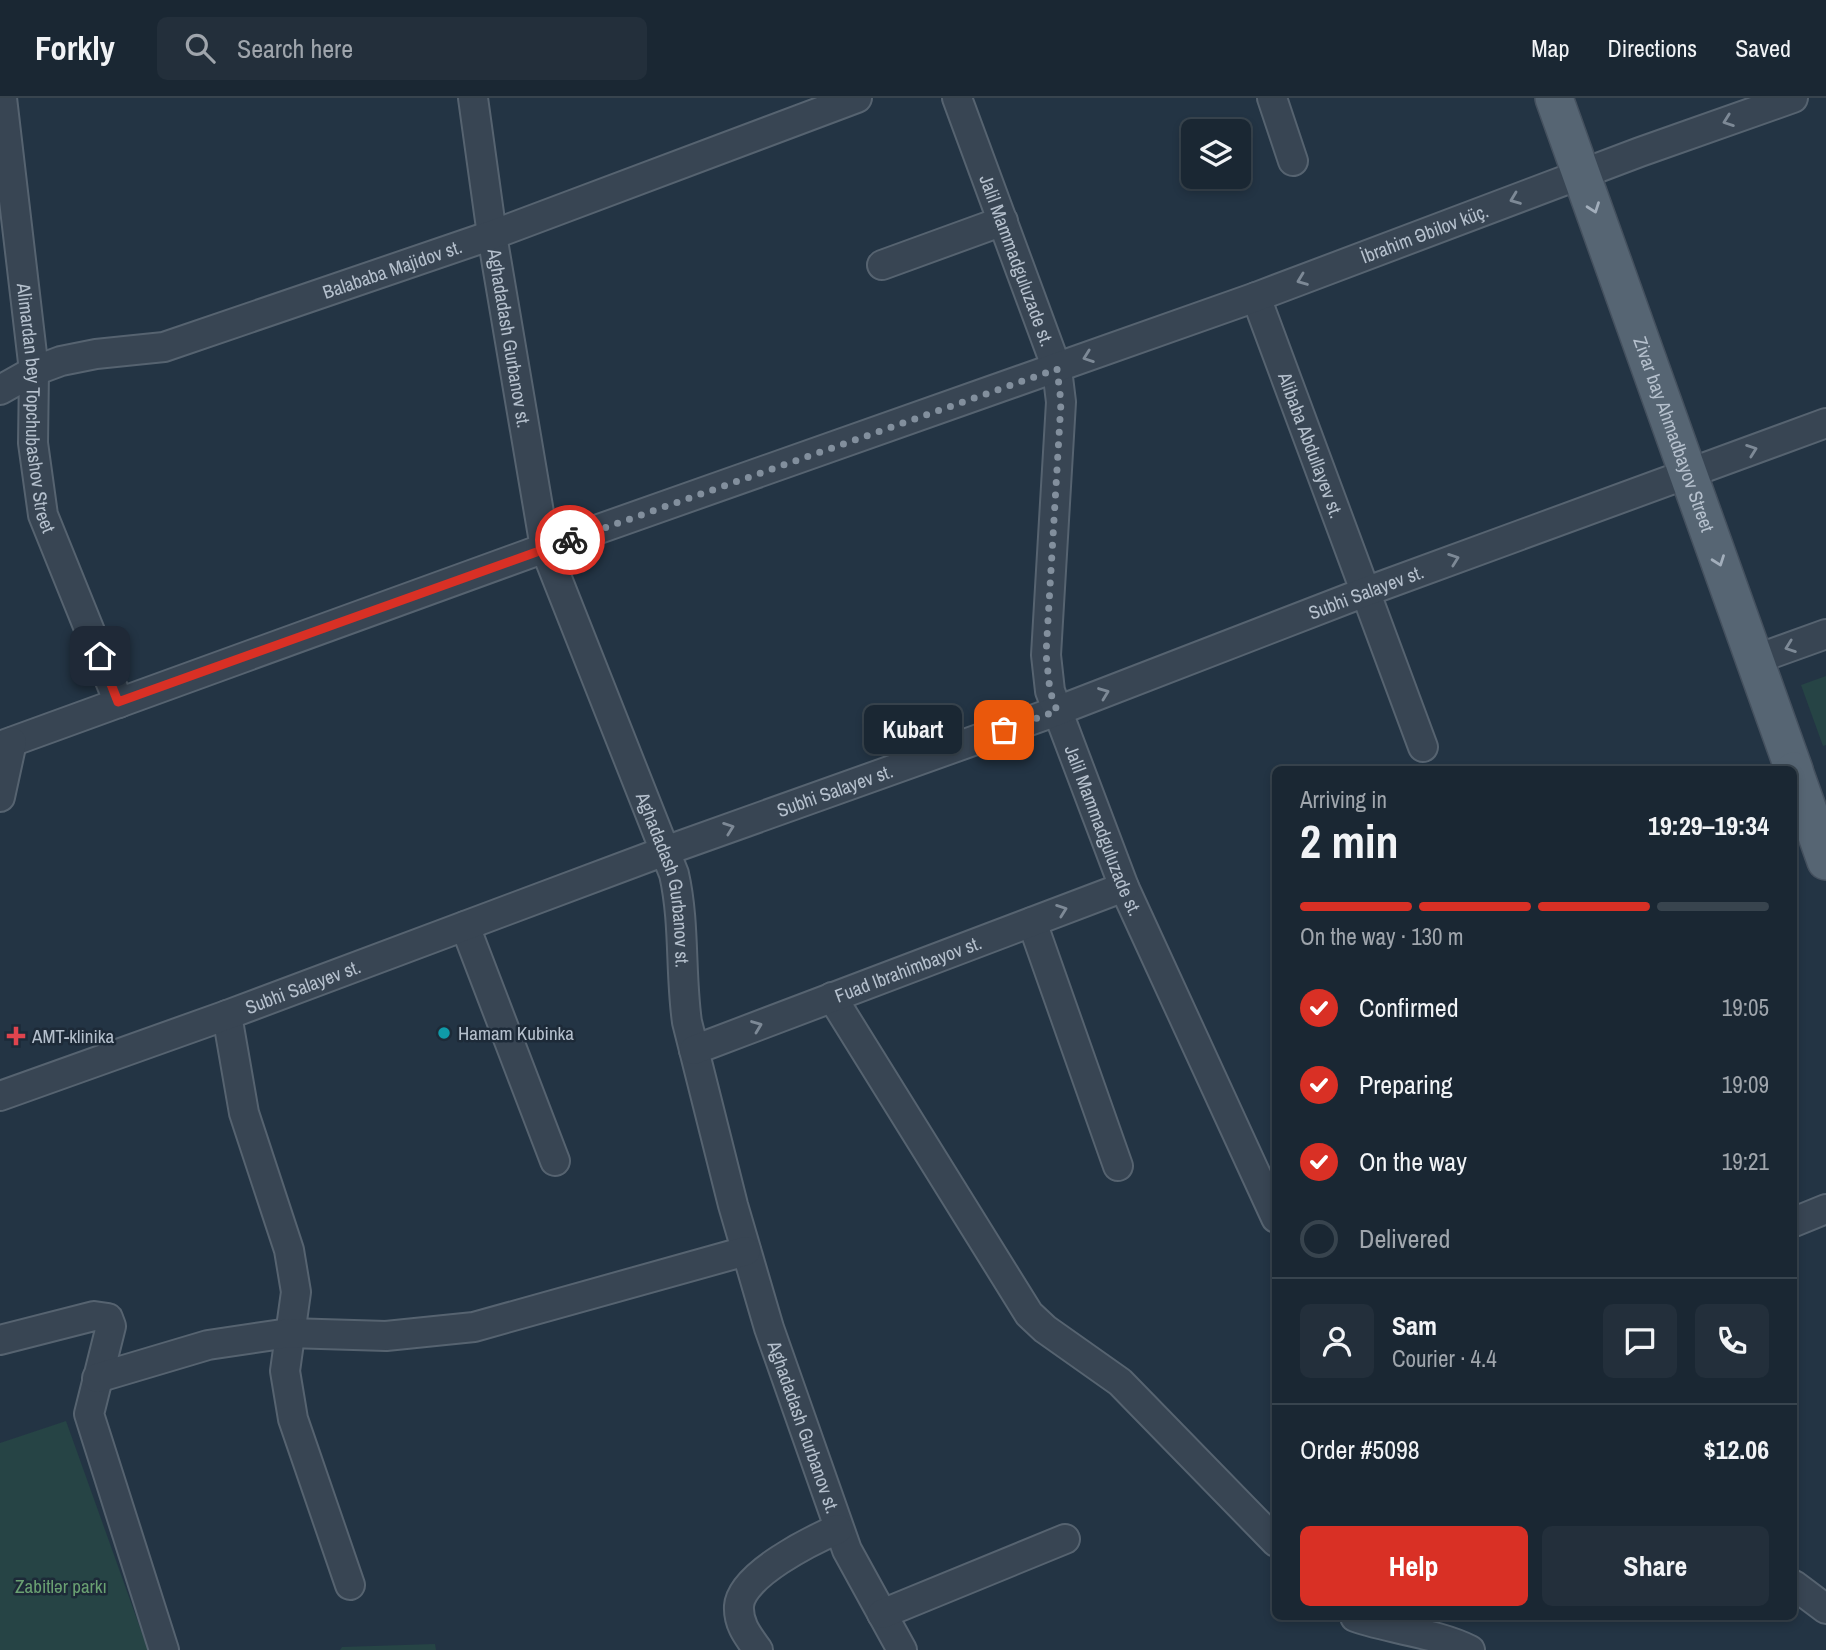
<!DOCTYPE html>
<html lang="en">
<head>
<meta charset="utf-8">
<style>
  :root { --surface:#1a2733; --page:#232f3b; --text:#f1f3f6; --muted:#9fa5ac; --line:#38444e; --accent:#d93025 }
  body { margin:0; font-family:"Archivo Narrow",sans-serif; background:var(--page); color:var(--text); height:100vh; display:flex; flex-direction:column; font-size:26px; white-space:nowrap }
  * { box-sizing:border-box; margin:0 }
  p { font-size:23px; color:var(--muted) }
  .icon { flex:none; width:38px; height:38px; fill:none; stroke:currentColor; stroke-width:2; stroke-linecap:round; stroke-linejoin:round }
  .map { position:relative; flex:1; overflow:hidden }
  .details { position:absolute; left:1272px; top:668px; width:525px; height:854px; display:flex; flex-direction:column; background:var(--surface); border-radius:10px; box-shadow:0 4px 10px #0003,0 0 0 2px var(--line) }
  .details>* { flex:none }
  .fabs { position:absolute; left:1181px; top:21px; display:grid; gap:14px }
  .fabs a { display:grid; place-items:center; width:70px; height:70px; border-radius:10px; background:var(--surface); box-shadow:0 4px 10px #0003,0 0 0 2px var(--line); font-size:35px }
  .pin { position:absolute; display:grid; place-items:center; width:60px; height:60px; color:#fff; margin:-30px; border-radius:14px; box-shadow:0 4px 10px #0006 }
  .courier { position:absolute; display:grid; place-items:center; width:70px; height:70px; margin:-35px; border:5px solid #d93025; border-radius:50%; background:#fff; color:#222; box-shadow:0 2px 9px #0007 }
  .bubble { position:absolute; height:49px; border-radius:10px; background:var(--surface); box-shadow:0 4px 10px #0003,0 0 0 2px var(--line); font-size:23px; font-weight:700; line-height:49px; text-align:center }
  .summary em { font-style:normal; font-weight:700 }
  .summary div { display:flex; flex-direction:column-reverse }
  .summary { display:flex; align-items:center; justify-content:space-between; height:119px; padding:0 28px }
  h1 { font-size:46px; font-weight:700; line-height:52px }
  .bar { display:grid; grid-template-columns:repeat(4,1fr); gap:10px 7px; align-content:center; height:84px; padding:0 28px }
  .bar i { height:9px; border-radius:5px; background:var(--line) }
  .bar .selected { background:var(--accent) }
  .bar p { grid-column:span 4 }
  .line { display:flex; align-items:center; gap:18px; padding:0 28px; border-top:2px solid var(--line) }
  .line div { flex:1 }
  .round { display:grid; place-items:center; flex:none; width:74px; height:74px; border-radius:10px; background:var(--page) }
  ol { padding:0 28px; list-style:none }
  li { display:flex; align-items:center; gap:21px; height:77px }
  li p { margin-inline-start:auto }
  li .icon { padding:7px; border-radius:50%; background:var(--accent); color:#fff; stroke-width:4 }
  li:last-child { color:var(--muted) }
  li i { width:38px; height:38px; border:4px solid var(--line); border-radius:50% }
  .button { display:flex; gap:14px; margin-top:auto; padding:14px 28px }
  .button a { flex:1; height:80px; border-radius:10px; background:var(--accent); color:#fff; font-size:28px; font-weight:700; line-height:80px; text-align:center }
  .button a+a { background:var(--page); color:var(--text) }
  header { display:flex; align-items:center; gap:42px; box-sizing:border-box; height:98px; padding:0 35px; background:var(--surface); border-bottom:2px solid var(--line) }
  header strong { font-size:33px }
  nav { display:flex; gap:38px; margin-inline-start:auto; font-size:24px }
  .search { width:490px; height:63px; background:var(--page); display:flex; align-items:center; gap:18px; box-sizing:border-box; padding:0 24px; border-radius:10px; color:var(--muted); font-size:26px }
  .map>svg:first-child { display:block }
  .green { fill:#264445 }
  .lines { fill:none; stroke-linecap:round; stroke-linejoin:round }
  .minor-casing { stroke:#566370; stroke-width:32 }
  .major-casing { stroke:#45515f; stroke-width:40 }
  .minor { stroke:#384553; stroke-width:28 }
  .major { stroke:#566573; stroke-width:37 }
  .oneway { stroke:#7d8996 }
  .oneway2 { stroke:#a2aebb }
  .done { stroke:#828f9d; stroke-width:7; stroke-dasharray:0 12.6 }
  .route { stroke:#d93025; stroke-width:9 }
  .culture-dot { fill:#0f9aa8; stroke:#1d2a38; stroke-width:2.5 }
  .health-dot { fill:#e0444e; stroke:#1d2a38; stroke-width:2.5 }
  .labels { text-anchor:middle; stroke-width:5; stroke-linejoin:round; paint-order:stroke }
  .street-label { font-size:19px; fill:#b5c0cd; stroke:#1d2a38 }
  .poi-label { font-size:19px; fill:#b5c0cd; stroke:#1d2a38; text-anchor:start }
  .park-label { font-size:19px; fill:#6aa072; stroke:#1d2a38 }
</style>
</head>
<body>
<header>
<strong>Forkly</strong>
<div class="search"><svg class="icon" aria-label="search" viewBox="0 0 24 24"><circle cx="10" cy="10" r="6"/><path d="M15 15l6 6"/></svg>Search here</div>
<nav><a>Map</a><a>Directions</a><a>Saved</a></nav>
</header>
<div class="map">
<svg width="1826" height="1552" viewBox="0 0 1826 1552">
  <rect width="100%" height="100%" fill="#233444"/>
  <path class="green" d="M1826 578V647L1823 648 1801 587Z
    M66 1323 148 1552H0V1345Z
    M435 1546 436 1552H340L342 1549Z"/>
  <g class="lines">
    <defs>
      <g id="minor">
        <path id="s1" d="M2 0 34 273 33 345 43 417 119 605"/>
        <path id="s2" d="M473 0 492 137 545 450 674 776C685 825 680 875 687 924L733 1107 769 1230 847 1452 902 1552"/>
        <path id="s3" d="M957 0 1057 271 1061 304 1046 557 1050 593 1124 789 1276 1120"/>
        <path d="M1272 0 1293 63"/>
        <path d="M882 167 1003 123"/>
        <path id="s4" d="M1256 199 1423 649"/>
        <path id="s5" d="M0 292 34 273 61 263 96 256 164 249 492 137 857 0"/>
        <path d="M1754 562 1826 536"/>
        <path id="s6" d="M0 648 545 450 1256 199 1640 54 1793 0"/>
        <path d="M0 699 12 644"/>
        <path d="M1032 824 1118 1068"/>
        <path d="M465 828 555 1063"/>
        <path d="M832 899 1029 1216 1045 1231 1120 1284 1276 1444"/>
        <path d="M227 917 244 1015 289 1152 296 1194 285 1273 293 1321 350 1487"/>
        <path id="s7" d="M694 952 1124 789"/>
        <path id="s8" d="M0 998 227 917 665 753 1057 613 1365 494 1826 325"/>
        <path d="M1794 1124 1826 1111"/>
        <path d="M0 1242 94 1218 108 1220 111 1228 89 1316 164 1552"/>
        <path d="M97 1280 208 1247 289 1235 386 1238 474 1229 746 1153"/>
        <path d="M1794 1487 1826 1511"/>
        <path d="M882 1516 1065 1441"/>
        <path d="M1355 1519C1392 1532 1436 1535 1470 1552"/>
        <path d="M758 1552C748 1538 738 1526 739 1508 741 1477 812 1442 838 1431"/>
      </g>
      <g id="major">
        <path id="s9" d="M1554 0 1794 672"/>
        <path d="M1794 673 1826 763"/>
      </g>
    </defs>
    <use href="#minor" class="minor-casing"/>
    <use href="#major" class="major-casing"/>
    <use href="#minor" class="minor"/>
    <use href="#major" class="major"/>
  </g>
  <defs><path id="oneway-chevron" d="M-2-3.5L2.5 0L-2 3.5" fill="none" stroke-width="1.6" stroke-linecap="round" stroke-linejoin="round" transform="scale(1.75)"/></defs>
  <g class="oneway">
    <use href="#oneway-chevron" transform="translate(1728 23) rotate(160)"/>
    <use href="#oneway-chevron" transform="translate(1515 101) rotate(159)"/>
    <use href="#oneway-chevron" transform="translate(1302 182) rotate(159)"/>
    <use href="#oneway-chevron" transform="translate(1088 259) rotate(160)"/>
    <use href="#oneway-chevron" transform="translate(1752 352) rotate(-20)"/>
    <use href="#oneway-chevron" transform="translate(1454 461) rotate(-20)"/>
    <use href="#oneway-chevron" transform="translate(1790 549) rotate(160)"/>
    <use href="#oneway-chevron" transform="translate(1104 595) rotate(-21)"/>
    <use href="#oneway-chevron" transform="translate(729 730) rotate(-20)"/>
    <use href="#oneway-chevron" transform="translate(1062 812) rotate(-20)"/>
    <use href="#oneway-chevron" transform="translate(757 928) rotate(-21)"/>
  </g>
  <g class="oneway2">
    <use href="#oneway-chevron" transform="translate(1594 110) rotate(70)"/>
    <use href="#oneway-chevron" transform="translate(1719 463) rotate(70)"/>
  </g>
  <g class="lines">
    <path class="done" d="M570 442 1057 271 1061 304 1046 556 1050 593 1057 613 1004 632"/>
    <path class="route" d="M100 558 118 604 570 442"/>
  </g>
  <circle class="culture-dot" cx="444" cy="935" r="7"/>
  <path class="health-dot" d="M12.5 927.5h7v7h7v7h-7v7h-7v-7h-7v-7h7z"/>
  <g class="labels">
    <g class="street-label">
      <text dy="7" stroke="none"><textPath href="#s6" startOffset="1514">İbrahim Əbilov küç.</textPath></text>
      <text dy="7" stroke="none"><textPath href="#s3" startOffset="173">Jalil Mammadguluzade st.</textPath></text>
      <text dy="7" stroke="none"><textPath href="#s5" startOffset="413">Balababa Majidov st.</textPath></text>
      <text dy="7" stroke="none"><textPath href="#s2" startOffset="243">Aghadadash Gurbanov st.</textPath></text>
      <text dy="7" stroke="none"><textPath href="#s1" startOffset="312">Alimardan bey Topchubashov Street</textPath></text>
      <text dy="7" stroke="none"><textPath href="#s9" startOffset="357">Zivar bay Ahmadbayov Street</textPath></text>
      <text dy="7" stroke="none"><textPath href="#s4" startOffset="158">Alibaba Abdullayev st.</textPath></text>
      <text dy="7" stroke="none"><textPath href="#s8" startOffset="1456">Subhi Salayev st.</textPath></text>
      <text dy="7" stroke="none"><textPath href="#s8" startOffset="889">Subhi Salayev st.</textPath></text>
      <text dy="7" stroke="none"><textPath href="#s3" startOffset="761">Jalil Mammadguluzade st.</textPath></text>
      <text dy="7" stroke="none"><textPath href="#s2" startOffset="810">Aghadadash Gurbanov st.</textPath></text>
      <text dy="7" stroke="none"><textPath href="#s7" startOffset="229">Fuad Ibrahimbayov st.</textPath></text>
      <text dy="7" stroke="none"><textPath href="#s8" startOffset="322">Subhi Salayev st.</textPath></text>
      <text dy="7" stroke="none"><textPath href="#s2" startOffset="1377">Aghadadash Gurbanov st.</textPath></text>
    </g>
    <g class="poi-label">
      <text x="458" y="942">Hamam Kubinka</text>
      <text x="32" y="945">AMT-klinika</text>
    </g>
    <g class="park-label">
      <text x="61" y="1495">Zabitlər parkı</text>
    </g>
  </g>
</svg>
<div class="fabs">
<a><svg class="icon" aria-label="layers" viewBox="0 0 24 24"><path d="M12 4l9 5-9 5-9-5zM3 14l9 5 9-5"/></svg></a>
</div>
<div class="pin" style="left:1004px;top:632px;background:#ea580c"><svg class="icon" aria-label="bag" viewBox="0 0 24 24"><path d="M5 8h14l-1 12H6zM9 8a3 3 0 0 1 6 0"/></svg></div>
<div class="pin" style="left:100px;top:558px;background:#1f2937"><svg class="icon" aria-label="home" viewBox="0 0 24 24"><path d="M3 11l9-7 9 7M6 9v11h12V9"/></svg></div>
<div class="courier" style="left:570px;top:442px"><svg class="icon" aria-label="bike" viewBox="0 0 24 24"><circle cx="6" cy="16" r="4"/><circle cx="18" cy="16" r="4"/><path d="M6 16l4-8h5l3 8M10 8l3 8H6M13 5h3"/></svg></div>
<div class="bubble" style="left:864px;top:607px;width:98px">Kubart</div>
<section class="details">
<div class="summary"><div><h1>2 min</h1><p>Arriving in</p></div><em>19:29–19:34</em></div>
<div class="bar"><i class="selected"></i><i class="selected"></i><i class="selected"></i><i></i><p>On the way · 130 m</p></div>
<ol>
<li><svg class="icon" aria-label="check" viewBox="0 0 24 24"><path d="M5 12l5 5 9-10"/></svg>Confirmed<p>19:05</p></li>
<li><svg class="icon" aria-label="check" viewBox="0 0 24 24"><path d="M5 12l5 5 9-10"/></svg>Preparing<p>19:09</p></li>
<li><svg class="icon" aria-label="check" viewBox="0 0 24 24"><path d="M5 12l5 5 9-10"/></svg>On the way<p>19:21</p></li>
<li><i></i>Delivered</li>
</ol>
<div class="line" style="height:126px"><a class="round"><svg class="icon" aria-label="person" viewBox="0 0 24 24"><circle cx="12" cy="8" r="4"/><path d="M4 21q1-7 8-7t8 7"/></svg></a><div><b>Sam</b><p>Courier · 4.4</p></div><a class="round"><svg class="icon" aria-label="chat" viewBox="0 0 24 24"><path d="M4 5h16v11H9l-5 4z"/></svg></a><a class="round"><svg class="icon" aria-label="phone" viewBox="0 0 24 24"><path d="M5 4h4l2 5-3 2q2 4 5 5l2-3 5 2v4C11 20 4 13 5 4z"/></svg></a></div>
<div class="line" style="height:91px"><div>Order #5098</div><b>$12.06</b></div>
<div class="button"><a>Help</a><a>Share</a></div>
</section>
</div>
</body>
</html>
